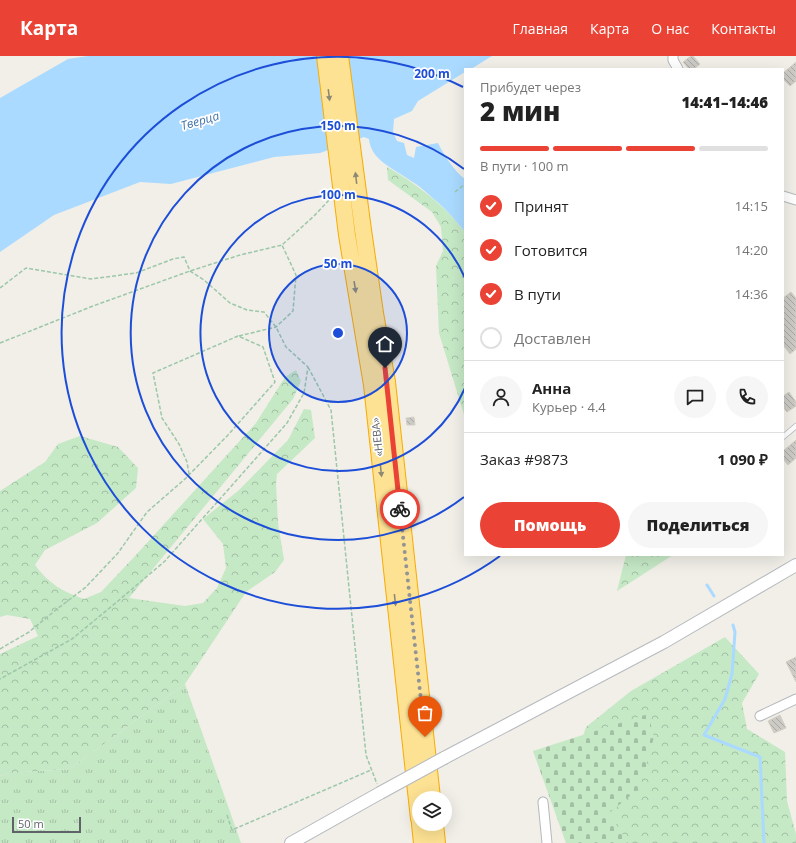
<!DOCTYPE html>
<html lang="ru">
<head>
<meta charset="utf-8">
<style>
  :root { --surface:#fff; --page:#f6f6f6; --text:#222; --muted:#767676; --line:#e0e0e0; --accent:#ea4335 }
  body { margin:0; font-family:"Open Sans",sans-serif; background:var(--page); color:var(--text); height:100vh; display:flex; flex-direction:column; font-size:15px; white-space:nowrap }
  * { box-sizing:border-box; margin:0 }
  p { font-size:13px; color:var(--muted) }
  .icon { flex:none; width:22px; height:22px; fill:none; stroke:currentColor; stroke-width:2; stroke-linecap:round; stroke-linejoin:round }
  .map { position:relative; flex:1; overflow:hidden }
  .panel { position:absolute; left:464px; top:12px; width:320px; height:488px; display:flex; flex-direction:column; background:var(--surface); border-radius:0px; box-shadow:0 4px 16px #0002 }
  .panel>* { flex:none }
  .buttons { position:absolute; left:412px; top:735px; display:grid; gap:8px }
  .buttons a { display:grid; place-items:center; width:40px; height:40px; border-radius:50%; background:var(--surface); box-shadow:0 4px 16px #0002; font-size:20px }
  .scale { position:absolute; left:12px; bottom:10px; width:69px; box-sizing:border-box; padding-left:4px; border:2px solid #5f6368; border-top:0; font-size:11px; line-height:14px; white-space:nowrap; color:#5f6368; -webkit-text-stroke:3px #fff; paint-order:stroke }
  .pin { position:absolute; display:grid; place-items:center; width:34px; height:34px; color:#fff; margin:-41px -17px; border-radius:50% 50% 50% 0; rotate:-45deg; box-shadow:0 0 4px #0007 }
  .pin .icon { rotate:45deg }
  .courier { position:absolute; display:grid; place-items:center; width:40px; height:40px; margin:-20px; border:3px solid #ea4335; border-radius:50%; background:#fff; color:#222; box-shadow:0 1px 5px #0007 }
  .overview em { font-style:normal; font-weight:800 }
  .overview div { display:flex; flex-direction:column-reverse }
  .overview { display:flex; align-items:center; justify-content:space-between; height:68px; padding:0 16px }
  h1 { font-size:26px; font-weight:800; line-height:30px }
  .bar { display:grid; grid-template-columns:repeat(4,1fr); gap:6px 4px; align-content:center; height:48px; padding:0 16px }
  .bar i { height:5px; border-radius:3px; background:var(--line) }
  .bar .current { background:var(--accent) }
  .bar p { grid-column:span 4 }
  .line { display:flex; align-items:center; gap:10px; padding:0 16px; border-top:1px solid var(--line) }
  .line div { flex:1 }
  .round { display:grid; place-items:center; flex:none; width:42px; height:42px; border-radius:21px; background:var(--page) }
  ol { padding:0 16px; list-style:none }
  li { display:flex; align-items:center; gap:12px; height:44px }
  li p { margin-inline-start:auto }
  li .icon { padding:4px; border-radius:50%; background:var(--accent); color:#fff; stroke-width:4 }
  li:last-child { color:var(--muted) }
  li i { width:22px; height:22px; border:2px solid var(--line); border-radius:50% }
  .primary-button { display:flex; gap:8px; margin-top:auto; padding:8px 16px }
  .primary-button a { flex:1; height:46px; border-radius:24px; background:var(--accent); color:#fff; font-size:16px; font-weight:800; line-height:46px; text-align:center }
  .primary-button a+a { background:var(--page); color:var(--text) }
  header { display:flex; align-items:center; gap:24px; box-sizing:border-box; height:56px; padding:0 20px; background:var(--accent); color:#fff }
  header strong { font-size:19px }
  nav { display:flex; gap:22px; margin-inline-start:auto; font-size:14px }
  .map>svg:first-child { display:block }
  .grass { fill:url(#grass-tufts) }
  .forest { fill:url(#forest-crowns) }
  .cemetery { fill:url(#cemetery-stones) }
  .water { fill:#aadaff }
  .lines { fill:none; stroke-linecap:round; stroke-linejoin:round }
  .stream { stroke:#aadaff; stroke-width:3 }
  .building { fill:url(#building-back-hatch); stroke:#d6d1c6 }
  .lane-casing { stroke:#b5b8bc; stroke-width:6 }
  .street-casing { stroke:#b5b8bc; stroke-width:11 }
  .secondary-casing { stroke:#b6babf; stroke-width:14 }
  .highway-casing { stroke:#f9ab00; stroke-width:18 }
  .path { stroke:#9cc7a9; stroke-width:1.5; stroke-dasharray:4 2; stroke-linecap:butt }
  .lane { stroke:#fff; stroke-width:4.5 }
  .street { stroke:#fff; stroke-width:9 }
  .secondary { stroke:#fff; stroke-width:12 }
  .highway { stroke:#fde293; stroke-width:16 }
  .secondary-bridge-casing { stroke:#b6babf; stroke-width:14; stroke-linecap:butt }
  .secondary-bridge { stroke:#fff; stroke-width:12 }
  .oneway { fill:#8e8975 }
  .done { stroke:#929495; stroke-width:4; stroke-dasharray:0 7.2 }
  .route { stroke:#ea4335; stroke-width:5 }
  .ring { fill:none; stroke:#1d4ed8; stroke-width:2 }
  .labels { text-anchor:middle; stroke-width:3.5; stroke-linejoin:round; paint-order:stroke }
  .street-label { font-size:11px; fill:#5f6368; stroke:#fff }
  .water-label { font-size:12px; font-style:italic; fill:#4174aa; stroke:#fff }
  .centre { fill:#1d4ed8; stroke:#fff; stroke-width:2 }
  .ring-label { font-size:12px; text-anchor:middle; font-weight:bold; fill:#1d4ed8; stroke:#fff; stroke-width:3.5; stroke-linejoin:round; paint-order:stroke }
</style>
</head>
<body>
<header>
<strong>Карта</strong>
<nav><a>Главная</a><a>Карта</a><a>О нас</a><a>Контакты</a></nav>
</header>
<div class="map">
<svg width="796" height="787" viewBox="0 0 796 787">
  <defs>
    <pattern id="grass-tufts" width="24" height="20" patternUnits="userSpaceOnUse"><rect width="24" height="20" fill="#c5e8c5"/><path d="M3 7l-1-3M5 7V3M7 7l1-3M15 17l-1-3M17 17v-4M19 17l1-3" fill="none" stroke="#a3c0a4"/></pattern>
    <pattern id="forest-crowns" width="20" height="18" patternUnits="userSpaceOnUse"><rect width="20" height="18" fill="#c5e8c5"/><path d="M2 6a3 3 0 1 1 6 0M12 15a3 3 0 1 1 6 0" fill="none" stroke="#a3c0a4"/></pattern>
    <pattern id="cemetery-stones" width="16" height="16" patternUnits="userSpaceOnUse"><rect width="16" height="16" fill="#c5e8c5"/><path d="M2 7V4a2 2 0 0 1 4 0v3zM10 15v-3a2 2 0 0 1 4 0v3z" fill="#a3c0a4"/></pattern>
    <pattern id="building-back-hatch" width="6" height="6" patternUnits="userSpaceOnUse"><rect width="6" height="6" fill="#cccac5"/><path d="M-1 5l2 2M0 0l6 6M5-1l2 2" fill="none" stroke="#a9a8a4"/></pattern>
  </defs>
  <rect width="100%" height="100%" fill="#f1efe8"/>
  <path class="grass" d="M185 628 241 787H0V720L9 717 70 713Z"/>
  <path class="forest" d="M387 111C417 128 444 149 465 176V362L439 277 436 210 443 195 441 171 432 156 388 124Z
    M296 314 301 325 293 343 129 542 185 550 203 547 217 532 226 512 223 488 203 463 238 435 288 384 304 353 311 354 315 382 277 418 276 427 278 467 284 504 275 516 246 536 185 628 70 713 9 717 0 720V598L38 580 30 563 7 559 0 561V435L45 406 58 388 80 380 118 391 138 412 136 432 97 467 45 494 35 509C48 527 63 536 84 543L101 536 136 499 256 367 285 321Z
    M626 499H673L617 535Z
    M725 581 759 618 742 647 747 673 785 696 787 745 796 778V787H581L574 707 586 671 631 635Z"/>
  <path class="cemetery" d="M648 658 654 681 640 732 609 757 628 787H566L533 695Z"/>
  <path class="water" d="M88 0H492L471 13H465V16L418 45 412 55 394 63 393 76 397 85 404 87 407 99 414 102 416 91 438 87C444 99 454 115 465 123V176C456 165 446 153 435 144 428 138 420 130 411 125 395 113 371 105 369 83L364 81 320 97 274 101 171 128 140 126 54 159 0 196V42L68 3Z"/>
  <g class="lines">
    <path class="stream" d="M707 529 714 540
      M733 569 735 576 732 618 725 643 704 679 760 701 764 787"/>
  </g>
  <path class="building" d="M691 0H693L700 8 694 13H689L683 6Z
    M796 6V25L790 30 783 23V17Z
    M791 236 796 242V293L790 298 783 289V242Z
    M789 336 796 346V350L787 356 783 351V340Z
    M414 361 415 369H407L406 362Z
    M796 384V402L788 409 783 403V395Z
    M796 601V626L786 606Z
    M780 659 786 672 774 677 768 665Z"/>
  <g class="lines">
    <defs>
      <path id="lane" d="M783 381 796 370"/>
      <path id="street" d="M673 0V4L678 13
        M783 140 796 144
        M760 660 796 643
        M543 746 547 787"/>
      <path id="secondary" d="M444 702 664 586 796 509
        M291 787 380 737"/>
      <path id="highway" d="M325 0 347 179 372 329 419 763
        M340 0 363 174 375 257 387 326 432 742
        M420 768 422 787
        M435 768 437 787"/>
    </defs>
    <use href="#lane" class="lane-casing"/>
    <use href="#street" class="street-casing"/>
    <use href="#secondary" class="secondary-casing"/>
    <use href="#highway" class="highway-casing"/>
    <path class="path" d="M455 136 465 128
      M0 232 26 212 91 223 136 217 173 203 184 201 190 215 204 224 230 247 247 254 264 256 276 271 286 291 308 311 304 337 287 367 165 505 118 545 72 583 0 623
      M239 280 276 271 293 255 296 219 282 189
      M0 287 93 250 190 215 240 199 282 189 314 160 330 143
      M308 311 331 354 366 699 377 728
      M0 593 29 576 57 553 86 531 118 497 147 456 185 423 228 379 275 326 263 291 238 280 153 317 162 362 179 388 187 406 189 418
      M227 759 232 774 371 714"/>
    <use href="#lane" class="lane"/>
    <use href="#street" class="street"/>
    <use href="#secondary" class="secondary"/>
    <use href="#highway" class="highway"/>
    <defs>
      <path id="secondary-bridge" d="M380 737 444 702"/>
    </defs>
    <use href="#secondary-bridge" class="secondary-bridge-casing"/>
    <use href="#secondary-bridge" class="secondary-bridge"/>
  </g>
  <defs><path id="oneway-solid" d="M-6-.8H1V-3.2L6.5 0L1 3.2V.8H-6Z"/></defs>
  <g class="oneway">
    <use href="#oneway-solid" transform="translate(329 39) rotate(83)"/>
    <use href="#oneway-solid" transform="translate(356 122) rotate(-97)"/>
    <use href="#oneway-solid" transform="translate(355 231) rotate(81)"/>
    <use href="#oneway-solid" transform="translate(381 415) rotate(84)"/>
    <use href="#oneway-solid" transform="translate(395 544) rotate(84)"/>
  </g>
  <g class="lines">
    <path class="done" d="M400 453 425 681"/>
    <path class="route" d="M385 312 400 453"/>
  </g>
  <circle cx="338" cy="277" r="69" fill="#1d4ed8" fill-opacity=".12"/>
  <g class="ring">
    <circle cx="338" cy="277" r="69"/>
    <path d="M465 332A138 138 0 1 1 465 222"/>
    <path d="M464 441A207 207 0 1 1 464 113"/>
    <path d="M500 500A276 276 0 1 1 463 31"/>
  </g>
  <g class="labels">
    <g class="street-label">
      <text transform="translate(377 381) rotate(-96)" y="4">«НЕВА»</text>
    </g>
    <g class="water-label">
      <text transform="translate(200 65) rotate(-16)" y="4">Тверца</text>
    </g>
  </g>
  <circle cx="338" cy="277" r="6" class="centre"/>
  <g class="ring-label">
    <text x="432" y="22">200 m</text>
    <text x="338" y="74">150 m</text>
    <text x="338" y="143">100 m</text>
    <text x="338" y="212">50 m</text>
  </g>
</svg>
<div class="buttons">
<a><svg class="icon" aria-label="layers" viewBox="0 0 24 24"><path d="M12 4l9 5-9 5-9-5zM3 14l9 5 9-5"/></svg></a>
</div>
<div class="scale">50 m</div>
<div class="pin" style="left:425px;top:681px;background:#ea580c"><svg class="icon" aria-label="bag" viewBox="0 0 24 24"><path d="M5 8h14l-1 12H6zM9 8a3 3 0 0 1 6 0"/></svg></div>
<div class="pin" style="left:385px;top:312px;background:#1f2937"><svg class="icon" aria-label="home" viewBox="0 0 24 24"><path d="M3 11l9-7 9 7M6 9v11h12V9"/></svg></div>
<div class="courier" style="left:400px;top:453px"><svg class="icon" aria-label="bike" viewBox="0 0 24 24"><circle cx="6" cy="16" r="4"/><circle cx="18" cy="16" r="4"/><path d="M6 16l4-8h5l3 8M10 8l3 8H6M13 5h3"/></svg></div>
<section class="panel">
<div class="overview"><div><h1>2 мин</h1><p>Прибудет через</p></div><em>14:41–14:46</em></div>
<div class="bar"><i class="current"></i><i class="current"></i><i class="current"></i><i></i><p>В пути · 100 m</p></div>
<ol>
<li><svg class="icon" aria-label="check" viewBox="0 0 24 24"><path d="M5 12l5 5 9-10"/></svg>Принят<p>14:15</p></li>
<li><svg class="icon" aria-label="check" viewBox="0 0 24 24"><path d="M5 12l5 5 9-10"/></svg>Готовится<p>14:20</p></li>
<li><svg class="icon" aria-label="check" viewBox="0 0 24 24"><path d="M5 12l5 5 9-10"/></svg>В пути<p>14:36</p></li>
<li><i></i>Доставлен</li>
</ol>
<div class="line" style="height:72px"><a class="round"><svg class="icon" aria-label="person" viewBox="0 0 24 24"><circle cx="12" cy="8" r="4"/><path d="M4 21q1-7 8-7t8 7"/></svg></a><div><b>Анна</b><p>Курьер · 4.4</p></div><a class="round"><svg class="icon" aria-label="chat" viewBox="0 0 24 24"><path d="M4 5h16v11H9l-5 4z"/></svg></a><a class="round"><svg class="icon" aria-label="phone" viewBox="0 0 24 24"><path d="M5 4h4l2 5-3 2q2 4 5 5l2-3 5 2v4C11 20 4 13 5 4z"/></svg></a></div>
<div class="line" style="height:52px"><div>Заказ #9873</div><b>1 090 ₽</b></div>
<div class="primary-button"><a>Помощь</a><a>Поделиться</a></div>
</section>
</div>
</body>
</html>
